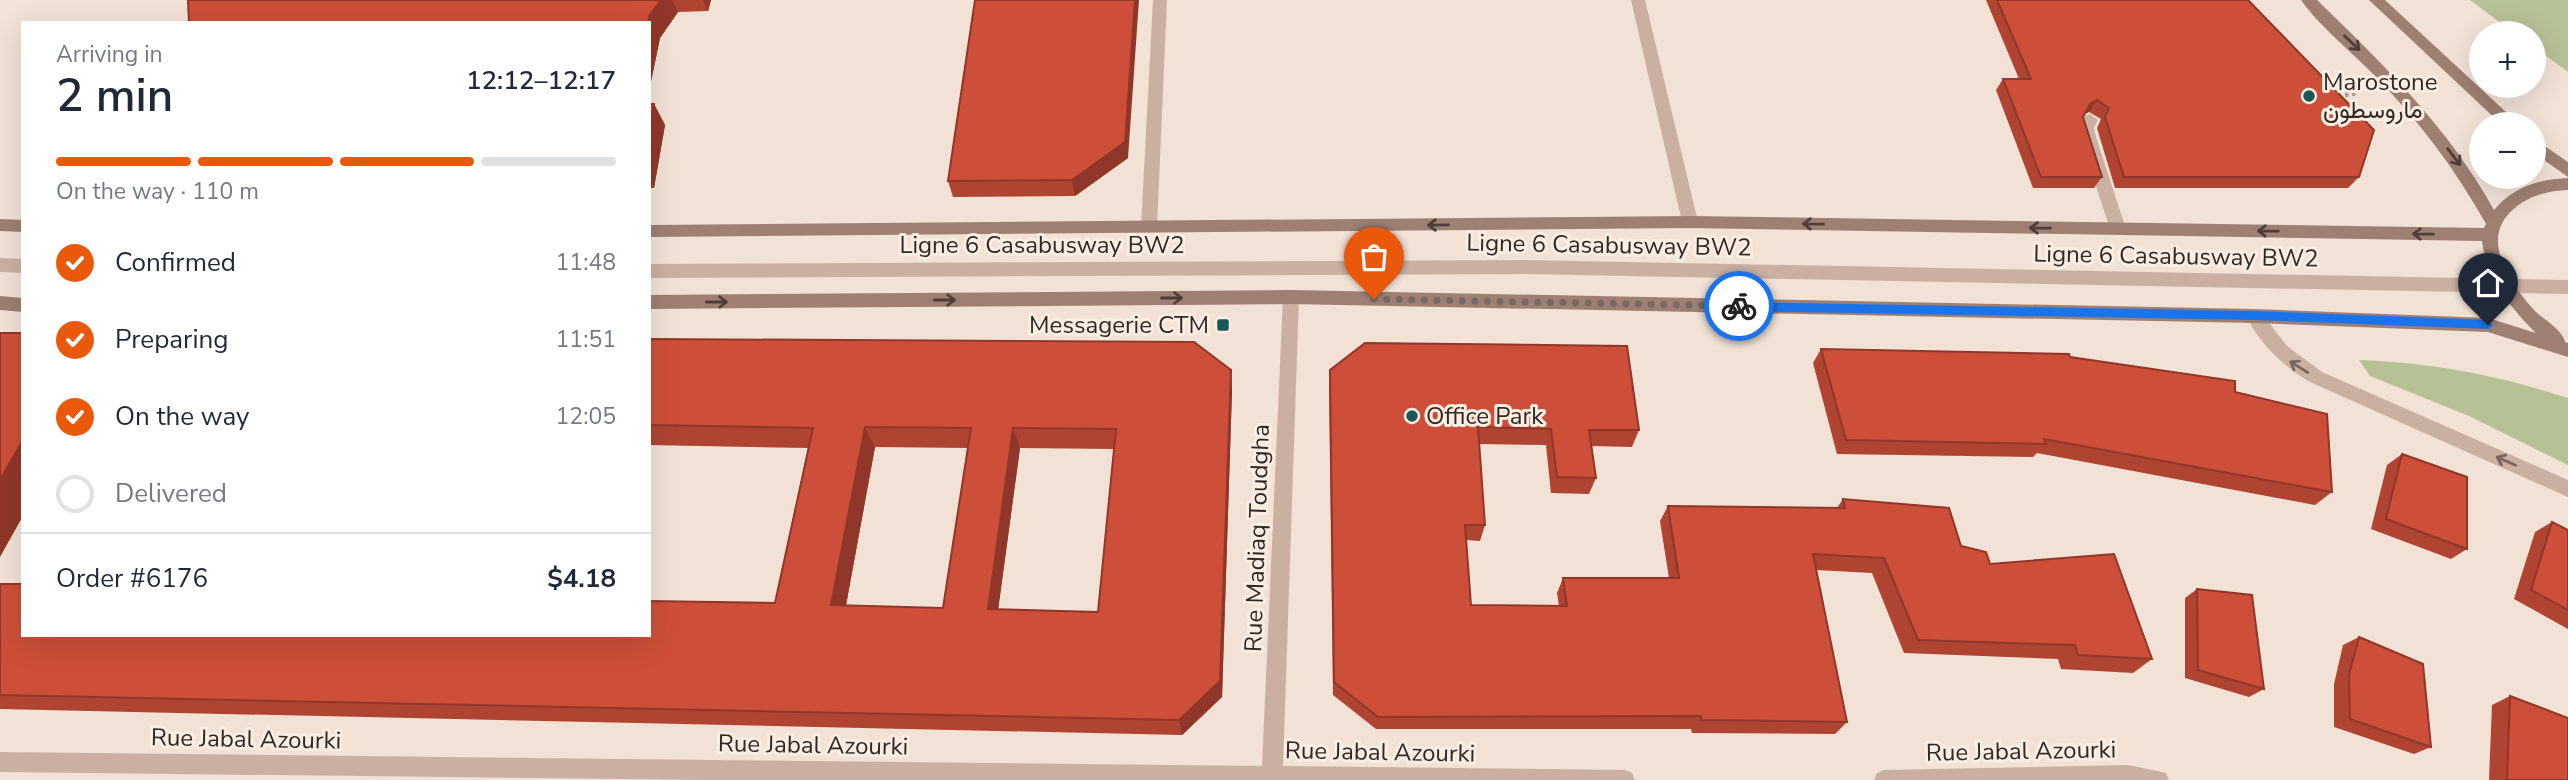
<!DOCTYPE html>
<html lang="en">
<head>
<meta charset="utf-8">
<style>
  :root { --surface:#fff; --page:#f6f6f7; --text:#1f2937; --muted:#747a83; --line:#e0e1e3; --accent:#ea580c }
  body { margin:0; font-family:"Nunito Sans",Vazirmatn,sans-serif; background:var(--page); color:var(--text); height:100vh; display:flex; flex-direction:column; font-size:26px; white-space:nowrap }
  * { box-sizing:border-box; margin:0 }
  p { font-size:23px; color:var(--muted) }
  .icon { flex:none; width:38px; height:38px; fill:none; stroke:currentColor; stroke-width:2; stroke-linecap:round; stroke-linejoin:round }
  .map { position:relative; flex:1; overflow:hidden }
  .panel { position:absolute; left:21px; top:21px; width:630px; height:616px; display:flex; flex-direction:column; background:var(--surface); border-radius:0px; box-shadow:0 7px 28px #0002 }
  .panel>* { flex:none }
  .buttons { position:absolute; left:2469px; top:21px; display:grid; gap:14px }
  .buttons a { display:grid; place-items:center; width:77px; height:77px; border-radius:50%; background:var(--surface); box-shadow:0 7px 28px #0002; font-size:35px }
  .pin { position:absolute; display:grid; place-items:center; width:60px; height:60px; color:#fff; margin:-72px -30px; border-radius:50% 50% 50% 0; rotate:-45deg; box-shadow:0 0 7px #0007 }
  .pin .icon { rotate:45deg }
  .courier { position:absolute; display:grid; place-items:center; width:70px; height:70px; margin:-35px; border:5px solid #1a73e8; border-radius:50%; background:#fff; color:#222; box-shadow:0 2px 9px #0007 }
  .summary em { font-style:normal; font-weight:600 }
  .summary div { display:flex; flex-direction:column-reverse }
  .summary { display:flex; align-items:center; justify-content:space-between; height:119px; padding:0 35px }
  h1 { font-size:46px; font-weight:600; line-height:52px }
  .bar { display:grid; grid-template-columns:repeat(4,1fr); gap:10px 7px; align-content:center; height:84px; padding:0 35px }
  .bar i { height:9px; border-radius:5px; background:var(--line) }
  .bar .selected { background:var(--accent) }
  .bar p { grid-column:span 4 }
  .line { display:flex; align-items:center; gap:18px; padding:0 35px; border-top:2px solid var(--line) }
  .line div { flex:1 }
  ol { padding:0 35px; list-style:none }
  li { display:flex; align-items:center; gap:21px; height:77px }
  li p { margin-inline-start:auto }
  li .icon { padding:7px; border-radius:50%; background:var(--accent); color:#fff; stroke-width:4 }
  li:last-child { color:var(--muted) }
  li i { width:38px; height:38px; border:4px solid var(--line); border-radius:50% }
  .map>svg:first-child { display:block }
  .green { fill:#b7c196 }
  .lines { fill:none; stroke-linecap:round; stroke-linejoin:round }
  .path { stroke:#b69a8c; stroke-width:4.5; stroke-dasharray:3.5 3.5; stroke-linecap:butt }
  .lane { fill:#cab0a2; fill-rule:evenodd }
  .street { fill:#cab0a2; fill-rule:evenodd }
  .secondary { fill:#9e7f73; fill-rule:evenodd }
  .wall { fill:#b04432; fill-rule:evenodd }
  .shaded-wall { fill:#903729 }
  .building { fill:#cd4f3a; stroke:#903729; stroke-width:2; fill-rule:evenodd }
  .oneway { stroke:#4e3e38 }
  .oneway2 { stroke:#78655d }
  .route { fill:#1a73e8 }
  .done { stroke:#766963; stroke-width:7; stroke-dasharray:0 12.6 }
  .poi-dot { fill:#195856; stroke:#faede2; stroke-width:2.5 }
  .labels { text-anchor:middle; stroke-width:6; stroke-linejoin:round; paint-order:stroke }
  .poi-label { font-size:24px; fill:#342825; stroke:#faede2; text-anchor:start }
  .street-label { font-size:24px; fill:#342825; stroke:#faede2 }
</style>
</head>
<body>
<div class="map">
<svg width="2568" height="780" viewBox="0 0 2568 780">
  <rect width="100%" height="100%" fill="#f2e2d6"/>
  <path class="green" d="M2470 0H2568V72L2534 47V33H2514Z
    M2359 360C2434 363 2497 375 2568 398V465L2469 416 2370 376Z"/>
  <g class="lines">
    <path class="path" d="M2345 95 2358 93"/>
    <path class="lane" d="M2090 114 2098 120 2094 128 2096 137 2126 229 2118 235 2110 229 2080 137 2078 128 2085 116Z
      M0 258 23 259V273L0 272Z
      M1525 260 2568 280V294L1525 274 649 278V264Z"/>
    <path class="street" d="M1153 0H1167L1157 227 1149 233 1141 227Z
      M1631 0H1645L1698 222 1690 228 1682 222Z
      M1291 290 1297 292 1299 297 1283 766 1625 770 1632 773 1635 780H709L0 772V752L1262 766 1283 297 1285 292Z
      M2254 309 2260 311 2287 346 2322 372 2568 480V497L2310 382C2283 366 2260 344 2246 316L2248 311Z
      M2128 765 2166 773 2169 780H1874L1877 773 1884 770Z"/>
    <path class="secondary" d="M2301 0H2317C2383 64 2449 128 2494 210 2513 187 2540 179 2568 178V190C2543 191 2522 198 2506 217 2483 247 2515 290 2536 312 2545 320 2563 331 2565 342L2568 343V357L2488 332 2254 323 1291 304 649 309V295L1291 290 2254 309 2488 318 2536 333C2510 307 2487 279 2482 241L1690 228 649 237V225L1690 216 2484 228 2486 224C2456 170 2419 121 2376 77 2354 54 2318 25 2301 0Z
      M2369 0H2385L2519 124H2501Z
      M2534 139 2568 162V177L2534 153Z
      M0 219 23 220V232L0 231Z
      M0 296 23 298V312L0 310Z"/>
  </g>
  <path class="wall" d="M188 0H711L708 11 678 12 660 38 649 91V23Z
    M1986 0H2248L2359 177 2348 188H2115L2097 128 2101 119 2089 112 2085 113 2083 117 2102 177 2094 188H2033L1996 90 2003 79H2019Z
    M649 104H654L665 125 654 188H649Z
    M1128 158 1075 196 953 197 948 181Z
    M649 339 1231 370 1232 391 1222 697 1182 735 0 709V584L23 635 775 603 808 448 649 445ZM875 447 968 448 943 608 846 605ZM1020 448 1114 449 1098 612 998 609Z
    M1821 349 2070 357 2235 392 2332 492 2315 505 2037 453 2033 457 1837 454 1813 363Z
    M1330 370 1639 430 1632 447 1592 446 1596 478 1589 494 1551 493 1546 445 1479 444 1485 525 1480 541 1466 540 1471 605 1559 606 1557 593 1563 578H1669L1660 521 1668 506 1837 508 1843 499 1961 546 1990 564 2152 659 2133 673 2061 669 2058 659 1904 653 1872 573 1816 570 1847 722 1835 734 1692 733 1691 729H1376L1333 695 1329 388Z
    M2402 454 2467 549 2451 559 2371 529 2387 465Z
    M2552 522 2568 530V629L2514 599 2535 532Z
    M2197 589 2264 689 2249 697 2185 678V598Z
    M2359 637 2431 747 2414 754 2334 727V684L2343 645Z
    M2510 696 2568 780H2489L2492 705Z"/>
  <path class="shaded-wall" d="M661 0H672L678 12 660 38 649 91V23H648L649 16Z
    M703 0H711L708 11Z
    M1135 0H1139L1128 158 1075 196 1072 180Z
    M2097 100 2089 112 2083 115 2090 104Z
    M654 104 665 125 654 188 649 180V130Z
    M1231 370 1232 391 1222 697 1182 735 1179 720Z
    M865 427 875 447 843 622 831 605Z
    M1013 428 1020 448 996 626 988 609Z
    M23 440V516L0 557V480Z"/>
  <path class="building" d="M188 0H661L649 16 648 23H189Z
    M975 0H1135L1125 142 1072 180 948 181Z
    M1997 0H2248L2374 130 2359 177H2124L2105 117 2109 108 2097 100 2090 104 2083 117 2102 177H2041L2003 79H2031Z
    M649 104H654L649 130Z
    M0 333H23V440L0 480Z
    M649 339 1194 342 1231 370 1220 681 1179 720 0 695V584H22L23 582V635H649V601L775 603 813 428 649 425ZM865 427 971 428 943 608 831 605ZM1013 428 1116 429 1098 612 988 609Z
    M1365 343 1627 346 1639 430H1589L1596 478 1557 477 1551 429 1478 427 1485 525H1465L1471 605 1567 606 1563 578H1679L1668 506 1845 508 1843 499 1949 508 1961 546 1986 552 1990 564 2114 554 2152 659 2078 655 2075 645 1918 640 1884 558 1813 554 1847 722 1701 720V716L1378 717 1334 682 1330 370Z
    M1821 349 2069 354 2070 357 2235 381V392L2327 414 2332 492 2044 439 2046 444 1846 440Z
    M2402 454 2467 477V549L2386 519Z
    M2552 522 2568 530V610L2531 590Z
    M2197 589 2252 595 2264 689 2198 670Z
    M2359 637 2423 664 2431 747 2350 719 2349 675Z
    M2510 696 2568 718V780H2507Z"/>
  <defs><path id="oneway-shaft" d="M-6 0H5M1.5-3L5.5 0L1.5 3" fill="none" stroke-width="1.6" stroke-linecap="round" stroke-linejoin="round" transform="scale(1.75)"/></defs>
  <g class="oneway">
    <use href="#oneway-shaft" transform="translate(2352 43) rotate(44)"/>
    <use href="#oneway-shaft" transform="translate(2454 157) rotate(53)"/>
    <use href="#oneway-shaft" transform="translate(1813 224) rotate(-179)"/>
    <use href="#oneway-shaft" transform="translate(1438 225) rotate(179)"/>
    <use href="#oneway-shaft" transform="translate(2040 228) rotate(-179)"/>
    <use href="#oneway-shaft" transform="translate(2268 231) rotate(-179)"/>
    <use href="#oneway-shaft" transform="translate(2423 234) rotate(-179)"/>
    <use href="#oneway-shaft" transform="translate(1172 298)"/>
    <use href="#oneway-shaft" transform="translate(945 300)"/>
    <use href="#oneway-shaft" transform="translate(717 302)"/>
  </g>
  <g class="oneway2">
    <use href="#oneway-shaft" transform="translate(2299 367) rotate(-148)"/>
    <use href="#oneway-shaft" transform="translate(2506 461) rotate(-156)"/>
  </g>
  <path class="route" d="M1739 302 2254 311 2488 320 2493 325 2488 329 2254 320 1739 311 1733 306Z"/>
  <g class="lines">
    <path class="done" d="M1374 299 1739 306"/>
  </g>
  <g class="poi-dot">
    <circle cx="2309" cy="96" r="7"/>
    <rect x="1216" y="318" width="14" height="14" rx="3.5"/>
    <circle cx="1412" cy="416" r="7"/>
  </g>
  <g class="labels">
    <g class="poi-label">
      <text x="2323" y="90">Marostone<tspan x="2323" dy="28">ماروسطون</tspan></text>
      <text x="1209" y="333" text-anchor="end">Messagerie CTM</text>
      <text x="1426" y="424">Office Park</text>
    </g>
    <g class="street-label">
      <text x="1042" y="253">Ligne 6 Casabusway BW2</text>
      <text transform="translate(1609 245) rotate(1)" y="8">Ligne 6 Casabusway BW2</text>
      <text transform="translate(2176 256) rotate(1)" y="8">Ligne 6 Casabusway BW2</text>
      <text transform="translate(1257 538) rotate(-88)" y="8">Rue Madiaq Toudgha</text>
      <text transform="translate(246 739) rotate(1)" y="8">Rue Jabal Azourki</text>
      <text transform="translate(813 745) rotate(1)" y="8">Rue Jabal Azourki</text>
      <text transform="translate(2021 751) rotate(-1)" y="8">Rue Jabal Azourki</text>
      <text transform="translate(1380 752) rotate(1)" y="8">Rue Jabal Azourki</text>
    </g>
  </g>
</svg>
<div class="buttons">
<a>+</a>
<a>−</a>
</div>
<div class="pin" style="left:1374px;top:299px;background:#ea580c"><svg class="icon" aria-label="bag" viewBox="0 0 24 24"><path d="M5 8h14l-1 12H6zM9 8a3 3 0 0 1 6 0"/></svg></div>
<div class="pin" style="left:2488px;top:325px;background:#1f2937"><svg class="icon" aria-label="home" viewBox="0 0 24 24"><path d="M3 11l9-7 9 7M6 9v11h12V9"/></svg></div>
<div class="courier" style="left:1739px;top:306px"><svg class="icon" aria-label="bike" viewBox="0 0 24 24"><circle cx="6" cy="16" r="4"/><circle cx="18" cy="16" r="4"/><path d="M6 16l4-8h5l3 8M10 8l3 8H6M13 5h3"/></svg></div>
<section class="panel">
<div class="summary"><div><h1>2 min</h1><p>Arriving in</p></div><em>12:12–12:17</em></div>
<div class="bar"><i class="selected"></i><i class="selected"></i><i class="selected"></i><i></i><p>On the way · 110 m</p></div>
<ol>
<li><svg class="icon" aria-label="check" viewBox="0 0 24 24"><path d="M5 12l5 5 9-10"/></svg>Confirmed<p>11:48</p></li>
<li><svg class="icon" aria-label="check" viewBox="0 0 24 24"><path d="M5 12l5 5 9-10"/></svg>Preparing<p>11:51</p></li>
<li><svg class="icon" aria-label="check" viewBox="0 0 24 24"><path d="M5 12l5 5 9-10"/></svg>On the way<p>12:05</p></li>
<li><i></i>Delivered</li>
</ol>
<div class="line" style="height:91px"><div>Order #6176</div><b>$4.18</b></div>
</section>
</div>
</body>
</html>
